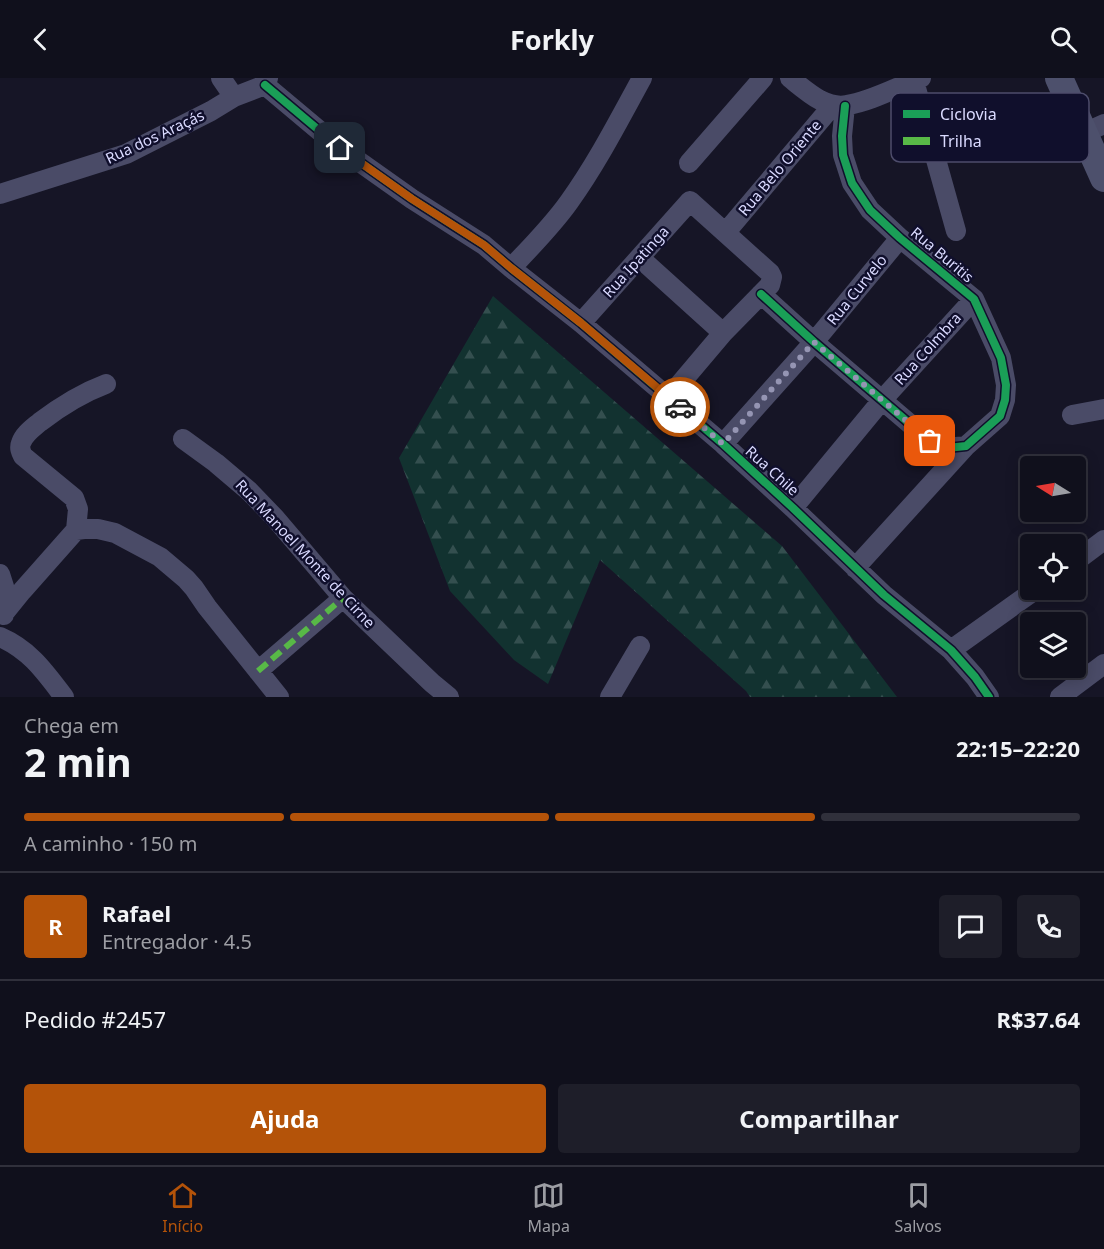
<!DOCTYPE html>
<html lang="pt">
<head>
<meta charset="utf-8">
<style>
  :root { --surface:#10101c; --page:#1e1e29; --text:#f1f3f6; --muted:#9c9da3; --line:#30303b; --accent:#b45309 }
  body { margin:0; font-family:"Noto Sans",sans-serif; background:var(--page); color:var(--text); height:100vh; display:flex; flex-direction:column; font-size:22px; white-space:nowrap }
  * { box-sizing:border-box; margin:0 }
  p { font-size:20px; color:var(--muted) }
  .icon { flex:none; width:33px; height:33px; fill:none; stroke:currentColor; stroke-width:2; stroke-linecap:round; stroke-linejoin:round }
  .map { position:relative; height:619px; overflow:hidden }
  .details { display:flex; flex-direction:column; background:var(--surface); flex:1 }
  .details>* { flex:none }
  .needle { width:39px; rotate:281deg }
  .tools { position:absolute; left:1020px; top:378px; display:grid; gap:12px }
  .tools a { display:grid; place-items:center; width:66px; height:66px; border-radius:6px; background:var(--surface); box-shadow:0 3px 15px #0003,0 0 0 2px var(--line); font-size:30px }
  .pin { position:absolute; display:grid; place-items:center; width:51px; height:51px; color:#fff; margin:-26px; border-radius:12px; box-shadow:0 3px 9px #0006 }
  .courier { position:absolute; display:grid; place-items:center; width:60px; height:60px; margin:-30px; border:4px solid #b45309; border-radius:50%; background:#fff; color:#222; box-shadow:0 2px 8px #0007 }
  .headline em { font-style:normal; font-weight:700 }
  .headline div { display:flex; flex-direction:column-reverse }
  .headline { display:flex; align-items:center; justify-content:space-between; height:102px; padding:0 24px }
  h1 { font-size:39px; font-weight:700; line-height:45px }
  .bar { display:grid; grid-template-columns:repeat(4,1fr); gap:9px 6px; align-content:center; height:72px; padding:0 24px }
  .bar i { height:8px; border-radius:4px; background:var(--line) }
  .bar .active { background:var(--accent) }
  .bar p { grid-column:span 4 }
  .line { display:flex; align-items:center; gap:15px; padding:0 24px; border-top:2px solid var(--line) }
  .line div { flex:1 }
  .round { display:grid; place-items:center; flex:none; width:63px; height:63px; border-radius:6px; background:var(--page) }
  .action { display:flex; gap:12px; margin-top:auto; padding:12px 24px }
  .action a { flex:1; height:69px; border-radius:6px; background:var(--accent); color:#fff; font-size:24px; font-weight:700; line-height:69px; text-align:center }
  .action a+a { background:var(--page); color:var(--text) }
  header { display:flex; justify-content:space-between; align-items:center; height:78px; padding:0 24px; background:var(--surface); font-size:27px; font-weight:700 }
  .tabs { display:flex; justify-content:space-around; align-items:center; height:84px; border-top:2px solid var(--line); background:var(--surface); font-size:16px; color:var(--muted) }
  .tabs a { display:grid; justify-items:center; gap:3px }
  .tabs .active { color:var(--accent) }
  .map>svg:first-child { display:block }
  .forest { fill:url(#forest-firs) }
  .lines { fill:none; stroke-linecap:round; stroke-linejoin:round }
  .street { stroke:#4a4b67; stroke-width:20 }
  .secondary { stroke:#4d506c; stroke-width:28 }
  .quiet { stroke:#58b947; stroke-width:6; stroke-dasharray:12 6; stroke-linecap:butt }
  .cycleway-casing { stroke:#100f2c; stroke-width:11 }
  .cycleway { stroke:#1a9f57; stroke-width:8 }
  .done { stroke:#9595b3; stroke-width:6; stroke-dasharray:0 10.8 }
  .route { stroke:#b45309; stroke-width:8 }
  .labels { text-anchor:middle; stroke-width:5; stroke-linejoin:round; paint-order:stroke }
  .street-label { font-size:15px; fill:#dadaff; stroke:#100f2c }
  .key { fill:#100f2c; stroke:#4d4c6b; stroke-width:1.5 }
  .key-label { font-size:16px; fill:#dadaff }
</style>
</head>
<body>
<header><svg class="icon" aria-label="back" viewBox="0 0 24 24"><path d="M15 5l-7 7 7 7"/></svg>Forkly<svg class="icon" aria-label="search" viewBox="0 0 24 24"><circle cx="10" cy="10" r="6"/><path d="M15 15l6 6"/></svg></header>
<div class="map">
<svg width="1104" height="619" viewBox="0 0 1104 619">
  <defs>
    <pattern id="forest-firs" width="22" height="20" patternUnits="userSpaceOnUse" patternTransform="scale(1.5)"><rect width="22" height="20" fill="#123230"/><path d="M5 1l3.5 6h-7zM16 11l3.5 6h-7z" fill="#344f4f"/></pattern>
  </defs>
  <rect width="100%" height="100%" fill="#161526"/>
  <path class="forest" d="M493 218 782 468 897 619H750L746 613 600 482 548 606 514 582 450 513 399 380Z"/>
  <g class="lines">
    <path class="street" d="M221 0 234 19
      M790 0C800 8 809 16 820 22 828 26 838 29 847 27 870 24 899 8 921 0
      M914 3 956 153
      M265 7 340 70 412 121 484 167 511 190 581 245 723 366 793 430 884 517 951 572 975 599 989 619
      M1084 55 1104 46
      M689 85 763 0
      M0 116 126 76 211 33 234 19 265 7 268 0
      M726 154 833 27
      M640 180 723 255
      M511 190C531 169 552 148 569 124 597 85 619 42 642 0
      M761 216 814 264 930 363 947 370 966 368 1000 338 1005 322 1006 307 1001 280 974 221 900 160 870 132 852 105 843 77 842 58 845 28
      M581 245 690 123 770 195 772 199 770 207 723 255 668 320
      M1072 337 1104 331
      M183 361 216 385 249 413 275 440 343 520 432 605 449 619
      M723 366 814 264 900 160
      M793 430 883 321 974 221
      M76 452 84 451H98L115 455 160 479 186 501 194 510 207 529 279 619
      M76 452 78 431 74 420 23 378C21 374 19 370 21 365 24 356 33 350 40 344 61 328 82 315 106 306
      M1076 483 1104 462
      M855 490 966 368
      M0 496 7 518 4 537
      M5 534 22 513 76 452
      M0 559C30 572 45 594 64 619
      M951 572 1035 512
      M258 593 343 520
      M610 619 640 568
      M1060 619 1104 586"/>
    <path class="secondary" d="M1059 0 1104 100"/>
    <path class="quiet" d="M258 593 343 520"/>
    <defs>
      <path id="cycleway" d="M265 7 340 70 412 121 484 167 511 190 581 245 723 366 793 430 884 517 951 572 975 599 989 619
        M761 216 814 264 930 363 947 370 966 368 1000 338 1005 322 1006 307 1001 280 974 221 900 160 870 132 852 105 843 77 842 58 845 28"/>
    </defs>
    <use href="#cycleway" class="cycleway-casing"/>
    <use href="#cycleway" class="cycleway"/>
  </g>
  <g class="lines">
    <path class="done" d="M680 329 723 366 814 264 930 363"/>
    <path class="route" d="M340 70 412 121 484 167 511 190 581 245 680 329"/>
  </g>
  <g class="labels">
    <g class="street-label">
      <text transform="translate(155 59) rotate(-25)" y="5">Rua dos Araçás</text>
      <text transform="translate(780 90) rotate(-50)" y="5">Rua Belo Oriente</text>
      <text transform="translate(942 177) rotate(40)" y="5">Rua Buritis</text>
      <text transform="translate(636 184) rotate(-48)" y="5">Rua Ipatinga</text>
      <text transform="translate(857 212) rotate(-51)" y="5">Rua Curvelo</text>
      <text transform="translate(928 271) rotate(-48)" y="5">Rua Colmbra</text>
      <text transform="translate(772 393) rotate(42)" y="5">Rua Chile</text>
      <text transform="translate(305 476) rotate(47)" y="5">Rua Manoel Monte de Cirne</text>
    </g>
  </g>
  <rect x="891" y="15" width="198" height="69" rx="9" class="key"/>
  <rect x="903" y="32" width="27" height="8" fill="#1a9f57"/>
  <rect x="903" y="59" width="27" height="8" fill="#58b947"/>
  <g class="key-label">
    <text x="940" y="42">Ciclovia</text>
    <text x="940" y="69">Trilha</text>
  </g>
</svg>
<div class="tools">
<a><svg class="needle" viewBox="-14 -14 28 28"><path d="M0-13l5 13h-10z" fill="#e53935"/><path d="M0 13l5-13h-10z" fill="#9c9da3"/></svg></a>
<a><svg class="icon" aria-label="locate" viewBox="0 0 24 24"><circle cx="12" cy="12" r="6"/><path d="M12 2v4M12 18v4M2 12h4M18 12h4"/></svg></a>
<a><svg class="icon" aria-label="layers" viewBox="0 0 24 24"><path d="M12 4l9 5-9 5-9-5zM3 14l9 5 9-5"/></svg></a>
</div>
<div class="pin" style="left:930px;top:363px;background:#ea580c"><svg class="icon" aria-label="bag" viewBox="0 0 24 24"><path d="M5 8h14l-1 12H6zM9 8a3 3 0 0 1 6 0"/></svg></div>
<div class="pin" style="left:340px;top:70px;background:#1f2937"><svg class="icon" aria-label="home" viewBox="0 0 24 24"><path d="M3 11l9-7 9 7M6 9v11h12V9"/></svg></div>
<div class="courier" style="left:680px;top:329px"><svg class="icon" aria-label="car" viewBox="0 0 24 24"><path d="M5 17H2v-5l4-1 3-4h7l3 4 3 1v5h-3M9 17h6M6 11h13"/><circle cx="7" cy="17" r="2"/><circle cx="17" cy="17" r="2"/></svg></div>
</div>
<section class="details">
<div class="headline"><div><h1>2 min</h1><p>Chega em</p></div><em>22:15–22:20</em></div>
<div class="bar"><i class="active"></i><i class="active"></i><i class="active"></i><i></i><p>A caminho · 150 m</p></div>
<div class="line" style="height:108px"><b class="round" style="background:var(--accent);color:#fff">R</b><div><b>Rafael</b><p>Entregador · 4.5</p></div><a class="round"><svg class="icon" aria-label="chat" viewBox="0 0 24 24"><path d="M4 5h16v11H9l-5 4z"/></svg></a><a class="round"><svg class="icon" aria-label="phone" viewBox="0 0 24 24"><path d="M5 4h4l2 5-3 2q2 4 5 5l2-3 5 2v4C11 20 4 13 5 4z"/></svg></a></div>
<div class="line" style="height:78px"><div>Pedido #2457</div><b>R$37.64</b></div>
<div class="action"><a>Ajuda</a><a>Compartilhar</a></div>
</section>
<nav class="tabs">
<a class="active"><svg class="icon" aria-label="home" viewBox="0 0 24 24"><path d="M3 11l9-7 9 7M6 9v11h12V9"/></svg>Início</a>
<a><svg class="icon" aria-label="map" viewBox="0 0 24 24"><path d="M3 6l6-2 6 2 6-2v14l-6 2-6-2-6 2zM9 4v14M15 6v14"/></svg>Mapa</a>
<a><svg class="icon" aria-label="saved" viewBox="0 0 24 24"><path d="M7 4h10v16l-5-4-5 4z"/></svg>Salvos</a>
</nav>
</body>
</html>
